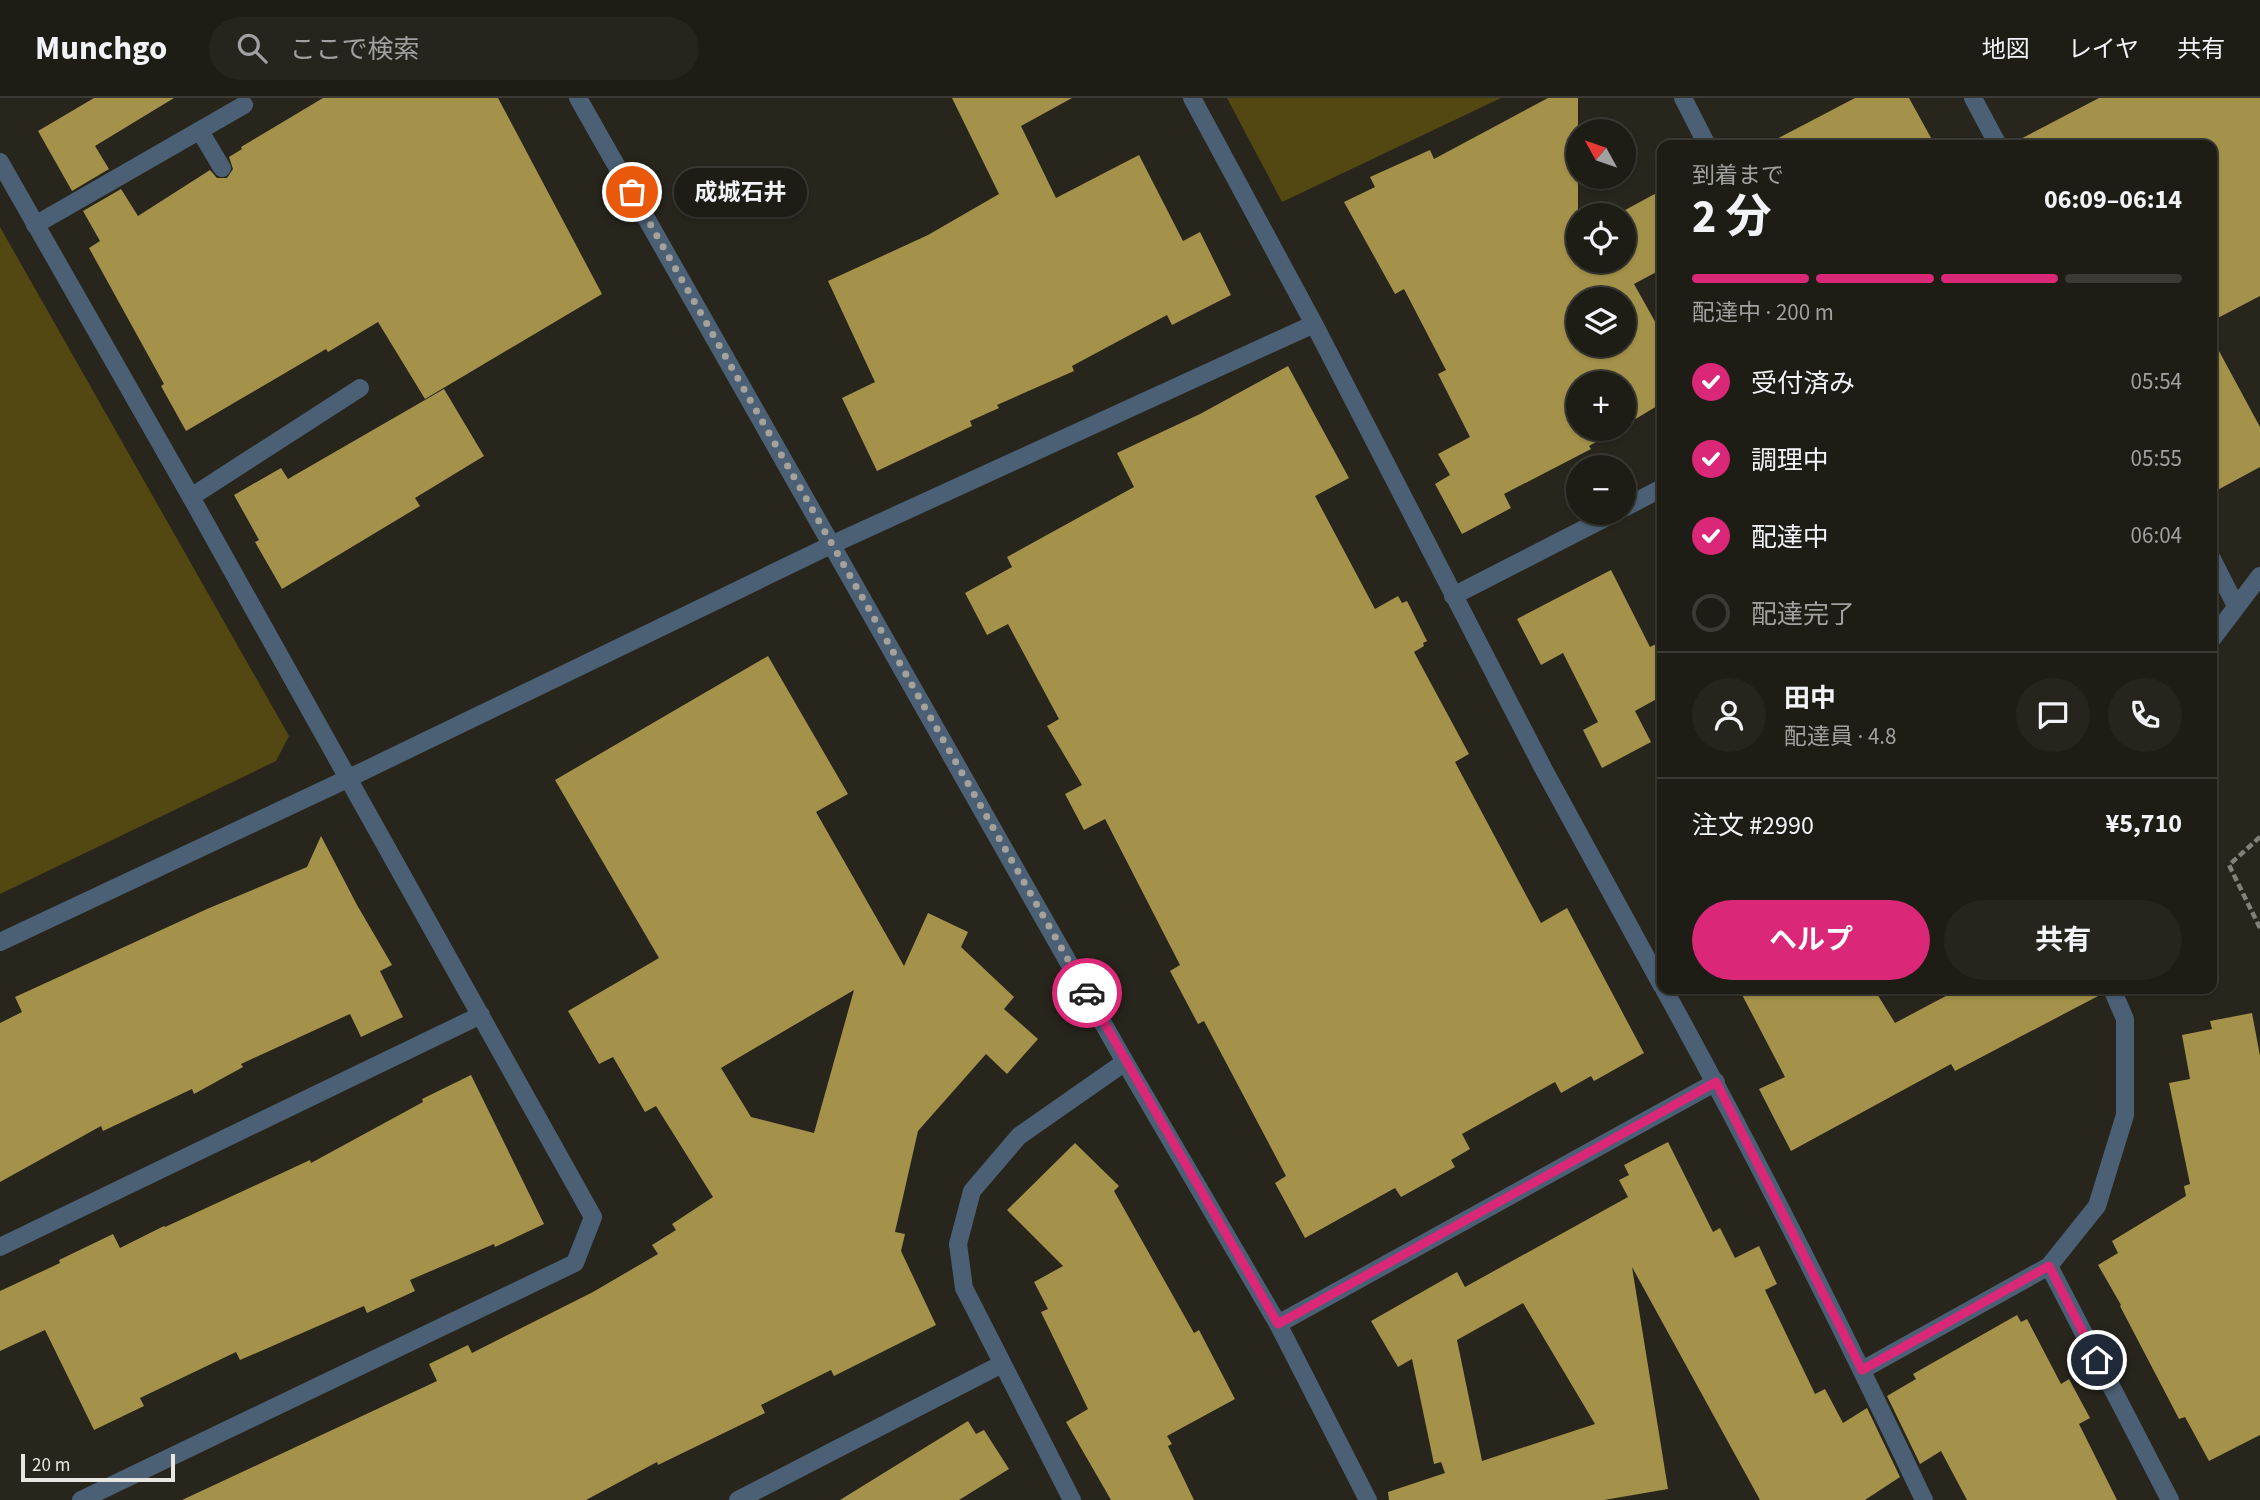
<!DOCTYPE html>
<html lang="ja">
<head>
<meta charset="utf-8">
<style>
  :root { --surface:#1d1c15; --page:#25251e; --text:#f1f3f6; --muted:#a0a1a0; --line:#3b3a34; --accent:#db2777 }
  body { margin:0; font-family:"Source Sans 3","Noto Sans JP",sans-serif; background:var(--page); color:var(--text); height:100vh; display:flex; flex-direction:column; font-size:26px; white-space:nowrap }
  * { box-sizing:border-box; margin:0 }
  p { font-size:23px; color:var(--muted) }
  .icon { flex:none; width:38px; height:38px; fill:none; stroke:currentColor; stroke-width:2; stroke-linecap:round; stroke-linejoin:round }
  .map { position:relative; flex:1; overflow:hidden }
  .drawer { position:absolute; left:1657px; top:42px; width:560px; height:854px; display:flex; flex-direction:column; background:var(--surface); border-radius:14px; box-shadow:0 2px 5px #0004,0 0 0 2px var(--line) }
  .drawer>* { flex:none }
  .needle { width:46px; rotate:310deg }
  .tools { position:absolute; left:1566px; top:21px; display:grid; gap:14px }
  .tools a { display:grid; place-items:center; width:70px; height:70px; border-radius:50%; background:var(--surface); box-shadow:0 2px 5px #0004,0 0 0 2px var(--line); font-size:35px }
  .scale { position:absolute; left:21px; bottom:18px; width:154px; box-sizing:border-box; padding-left:7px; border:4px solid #e7e6e0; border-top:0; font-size:19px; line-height:24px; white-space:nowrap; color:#e7e6e0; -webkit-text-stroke:5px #27251c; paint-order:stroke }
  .pin { position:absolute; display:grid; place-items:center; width:60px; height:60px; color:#fff; margin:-30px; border:4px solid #fff; border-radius:50%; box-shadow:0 2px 7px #0007 }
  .courier { position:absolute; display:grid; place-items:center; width:70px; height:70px; margin:-35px; border:5px solid #db2777; border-radius:50%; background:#fff; color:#222; box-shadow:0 2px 9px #0007 }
  .bubble { position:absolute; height:49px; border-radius:24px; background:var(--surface); box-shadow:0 2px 5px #0004,0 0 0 2px var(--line); font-size:23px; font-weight:700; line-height:49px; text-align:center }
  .overview em { font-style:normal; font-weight:700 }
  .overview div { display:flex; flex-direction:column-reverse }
  .overview { display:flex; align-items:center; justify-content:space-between; height:119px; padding:0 35px }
  h1 { font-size:46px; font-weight:700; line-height:52px }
  .bar { display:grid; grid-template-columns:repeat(4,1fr); gap:10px 7px; align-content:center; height:84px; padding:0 35px }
  .bar i { height:9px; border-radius:5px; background:var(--line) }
  .bar .on { background:var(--accent) }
  .bar p { grid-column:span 4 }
  .line { display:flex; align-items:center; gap:18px; padding:0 35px; border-top:2px solid var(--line) }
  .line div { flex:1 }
  .round { display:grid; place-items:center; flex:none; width:74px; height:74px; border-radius:37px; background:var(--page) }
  ol { padding:0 35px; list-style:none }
  li { display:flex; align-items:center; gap:21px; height:77px }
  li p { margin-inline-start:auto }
  li .icon { padding:7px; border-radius:50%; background:var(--accent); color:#fff; stroke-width:4 }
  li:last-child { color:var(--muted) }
  li i { width:38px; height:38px; border:4px solid var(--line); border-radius:50% }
  .button { display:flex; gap:14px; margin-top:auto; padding:14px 35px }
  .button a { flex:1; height:80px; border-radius:42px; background:var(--accent); color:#fff; font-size:28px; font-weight:700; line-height:80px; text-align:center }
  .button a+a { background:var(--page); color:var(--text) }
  header { display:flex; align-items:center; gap:42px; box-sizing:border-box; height:98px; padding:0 35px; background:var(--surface); border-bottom:2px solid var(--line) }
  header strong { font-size:33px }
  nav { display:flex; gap:38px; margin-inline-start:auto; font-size:24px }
  .search { width:490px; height:63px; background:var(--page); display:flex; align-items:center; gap:18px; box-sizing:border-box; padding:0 24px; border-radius:38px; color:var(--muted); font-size:26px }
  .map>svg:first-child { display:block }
  .green { fill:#544812 }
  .building { fill:#a4924a; fill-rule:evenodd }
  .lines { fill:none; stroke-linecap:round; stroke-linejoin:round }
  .path { stroke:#828079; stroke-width:4.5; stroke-dasharray:7 3.5; stroke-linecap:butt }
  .service { stroke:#4b6075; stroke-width:18 }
  .minor { stroke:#4b6075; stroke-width:18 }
  .tertiary { stroke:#4b6075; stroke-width:18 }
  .done { stroke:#a4a29b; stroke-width:7; stroke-dasharray:0 12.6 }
  .route { stroke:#db2777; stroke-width:9 }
</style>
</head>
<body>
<header>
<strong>Munchgo</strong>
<div class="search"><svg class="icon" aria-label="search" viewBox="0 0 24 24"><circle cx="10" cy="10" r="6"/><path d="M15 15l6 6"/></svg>ここで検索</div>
<nav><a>地図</a><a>レイヤ</a><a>共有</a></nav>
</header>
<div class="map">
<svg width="2260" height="1402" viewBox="0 0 2260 1402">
  <rect width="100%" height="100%" fill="#27251c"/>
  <path class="green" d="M1227 0H1501L1282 104Z
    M0 129 289 638 276 663 0 796Z"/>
  <path class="building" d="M94 0H174L95 48 109 71 72 93 38 33Z
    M323 0H498L602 196 425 301 378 224 328 254 326 251 186 333 161 288 164 286 89 150 100 143 83 113 121 91 138 118 210 72 217 80H227L233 71 229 59 242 51 241 49Z
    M952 0H1072L1021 28 1056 100 1139 57 1183 143 1200 134 1231 197 1172 227 1167 217 1072 268 1074 273 997 307 999 310 970 323 972 328 877 373 842 300 875 284 828 183 928 137 999 96Z
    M1548 0H1578V163H1624V117H1616L1662 92V171L1634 186 1662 236V305L1624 328V285H1578V331H1619L1589 348 1591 351 1504 396 1511 410 1462 436 1435 386 1450 377 1438 356 1470 339 1438 276 1446 272 1404 191 1395 196 1344 104 1375 89 1370 79 1430 52 1434 61ZM1578 201H1624V247H1578Z
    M1855 0H1909L1935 47H1765Z
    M2099 0H2260V198L2212 223V47H2009Z
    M2212 240 2260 329V369L2212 395Z
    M1288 268 1349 380 1315 398 1375 511 1398 498 1402 505 1407 503 1427 543 1423 545 1424 548 1414 554 1469 656 1455 664 1541 825 1567 810 1644 955 1594 983 1591 978 1561 995 1555 984 1462 1036 1470 1051 1451 1062 1455 1069 1401 1099 1395 1090 1305 1140 1275 1085 1286 1078 1204 923 1198 926 1170 873 1180 867 1105 721 1084 732 1065 696 1082 687 1047 628 1059 621 1008 526 987 537 965 495 1012 469 1007 459 1134 389 1117 355 1200 316Z
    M444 291 484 358 415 400 420 408 282 491 255 444 259 442 234 397 281 370 288 381Z
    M1611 472 1650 549 1662 543V598L1635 613 1651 644 1602 670 1583 632 1598 624 1563 555 1541 567 1517 521Z
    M768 558 848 696 816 714 904 868 928 815 968 834 961 849 1014 899 1004 911 1038 941 1007 976 986 956 918 1033 895 1134 905 1136 901 1153 936 1227 834 1278 831 1272 761 1307 765 1315 658 1367 657 1364 586 1402H182L437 1283 429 1266 468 1247 472 1255 593 1194 658 1156 652 1147 676 1132 672 1126 713 1099 656 1008 645 1014 613 959 599 966 568 913 659 860 555 682ZM854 892 814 1035 751 1019 721 970Z
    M321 738 357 807 392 867 380 873 403 919 361 939 350 916 241 966 243 969 194 996 192 991 103 1033 101 1028 0 1084V925L22 914 15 899 207 811 307 769Z
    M1739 891H1874L1895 925 1959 891H2101L2102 896 1955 973 1951 966 1791 1053 1759 991 1785 979Z
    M2252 915 2260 958V1337L2209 1363 2185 1319 2179 1321 2120 1208 2121 1207 2098 1167 2118 1155 2112 1143 2186 1098 2184 1088 2190 1086 2169 985 2190 981 2182 937 2212 931 2210 923Z
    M471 977 544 1126 495 1149 494 1146 410 1182 415 1193 367 1215 364 1208 240 1262 236 1254 140 1300 144 1308 94 1332 45 1232 0 1253V1193L60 1165 59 1162 113 1136 120 1150 164 1128 165 1129 310 1062 311 1065 423 1004 422 1001Z
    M1668 1044 1713 1134 1720 1130 1735 1160 1759 1148 1777 1186 1765 1192 1815 1296 1825 1291 1843 1325 1867 1310 1900 1379 1865 1402H1760L1632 1169 1668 1391 1604 1402H1389L1388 1394 1445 1375 1441 1364 1434 1366 1412 1261 1398 1269 1371 1223 1457 1174 1465 1189 1628 1099 1619 1082 1629 1077 1624 1067ZM1523 1205 1595 1326 1482 1363 1457 1242Z
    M1075 1045 1119 1088 1114 1093 1194 1235 1199 1232 1235 1301 1167 1338 1172 1346 1168 1348 1194 1402H1111L1066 1324 1088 1311 1041 1214 1048 1211 1034 1184 1063 1168 1007 1112Z
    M2017 1217 2021 1224 2027 1221 2061 1286 2069 1281 2090 1320 2079 1326 2117 1402H1967L1941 1353 1920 1366 1887 1298 1916 1281 1913 1276Z
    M968 1323 976 1336 984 1332 1009 1371 959 1402H840Z"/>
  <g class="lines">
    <path class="path" d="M2260 739 2229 767 2260 830"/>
    <path class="service" d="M200 33 222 70
      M35 127 244 7
      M191 399 360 290"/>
    <path class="minor" d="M1192 0 1314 226 1543 670 1662 888
      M1683 0 1707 47
      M1973 0 1998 47
      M0 64 191 399 593 1119 575 1165 81 1402
      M1624 410 1662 390
      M831 447 1314 226
      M2212 461 2236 508
      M1453 498 1615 415
      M2212 541 2260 478
      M1664 891C1756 1058 1842 1229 1924 1402
      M0 1149 481 917
      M2049 1168 2170 1402
      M1278 1226 1716 984
      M1862 1272 2049 1168 2097 1108 2125 1017V921L2112 891
      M738 1402 1002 1266
      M1072 1402 964 1190 958 1146 972 1093 1019 1038 1125 964"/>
    <path class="tertiary" d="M578 0 1125 964 1278 1226 1368 1402
      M0 844 347 681 831 447"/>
  </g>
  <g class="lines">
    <path class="done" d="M632 94 1087 895"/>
    <path class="route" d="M1087 895 1278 1226 1716 984 1862 1272 2049 1168 2097 1262"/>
  </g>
</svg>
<div class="tools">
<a><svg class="needle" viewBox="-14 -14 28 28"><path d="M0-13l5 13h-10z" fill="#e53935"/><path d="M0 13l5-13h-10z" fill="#a0a1a0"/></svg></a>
<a><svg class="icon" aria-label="locate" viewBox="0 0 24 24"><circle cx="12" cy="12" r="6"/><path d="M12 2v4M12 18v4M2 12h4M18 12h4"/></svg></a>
<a><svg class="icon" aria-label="layers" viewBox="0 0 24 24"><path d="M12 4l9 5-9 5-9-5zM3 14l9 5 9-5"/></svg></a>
<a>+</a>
<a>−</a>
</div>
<div class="scale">20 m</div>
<div class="pin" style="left:632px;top:94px;background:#ea580c"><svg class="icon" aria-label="bag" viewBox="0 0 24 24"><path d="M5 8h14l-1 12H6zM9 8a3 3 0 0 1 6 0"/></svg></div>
<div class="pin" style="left:2097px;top:1262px;background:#1f2937"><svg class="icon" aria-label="home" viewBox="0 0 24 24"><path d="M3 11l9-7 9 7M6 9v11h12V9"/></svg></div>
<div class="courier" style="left:1087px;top:895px"><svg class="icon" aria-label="car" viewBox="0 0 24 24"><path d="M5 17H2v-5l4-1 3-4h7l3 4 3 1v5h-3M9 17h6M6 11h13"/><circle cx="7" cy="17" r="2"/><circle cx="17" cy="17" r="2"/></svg></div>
<div class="bubble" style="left:674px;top:70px;width:133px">成城石井</div>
<section class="drawer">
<div class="overview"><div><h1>2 分</h1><p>到着まで</p></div><em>06:09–06:14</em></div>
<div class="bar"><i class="on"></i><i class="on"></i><i class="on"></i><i></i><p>配達中 · 200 m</p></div>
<ol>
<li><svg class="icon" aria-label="check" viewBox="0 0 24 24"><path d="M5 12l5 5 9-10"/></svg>受付済み<p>05:54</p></li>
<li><svg class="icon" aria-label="check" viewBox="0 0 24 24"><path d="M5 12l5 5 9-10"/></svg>調理中<p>05:55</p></li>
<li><svg class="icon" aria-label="check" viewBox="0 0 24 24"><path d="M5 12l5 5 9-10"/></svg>配達中<p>06:04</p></li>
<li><i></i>配達完了</li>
</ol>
<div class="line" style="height:126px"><a class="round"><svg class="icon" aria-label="person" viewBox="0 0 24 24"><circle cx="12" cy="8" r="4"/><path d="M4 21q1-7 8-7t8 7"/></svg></a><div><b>田中</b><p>配達員 · 4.8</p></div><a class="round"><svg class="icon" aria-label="chat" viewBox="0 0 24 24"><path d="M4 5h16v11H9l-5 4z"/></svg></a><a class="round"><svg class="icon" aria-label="phone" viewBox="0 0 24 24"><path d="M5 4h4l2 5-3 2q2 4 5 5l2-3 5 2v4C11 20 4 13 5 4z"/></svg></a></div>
<div class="line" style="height:91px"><div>注文 #2990</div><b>¥5,710</b></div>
<div class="button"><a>ヘルプ</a><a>共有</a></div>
</section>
</div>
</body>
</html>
